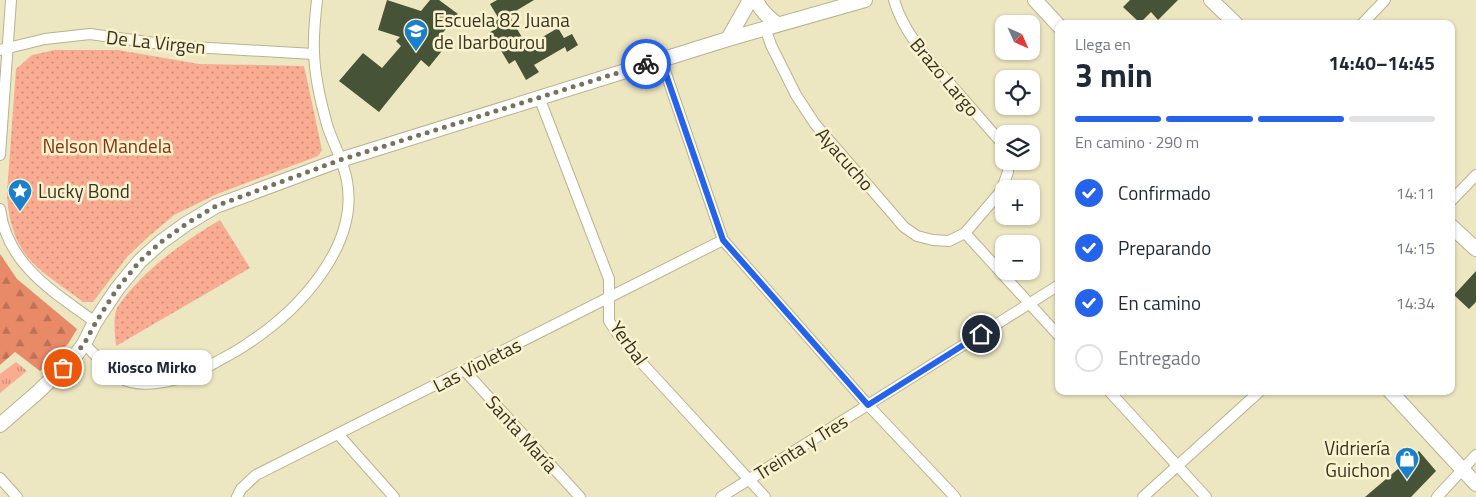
<!DOCTYPE html>
<html lang="es">
<head>
<meta charset="utf-8">
<style>
  :root { --surface:#fff; --page:#f2f2f3; --text:#1f2937; --muted:#747a83; --line:#e0e1e3; --accent:#2563eb }
  body { margin:0; font-family:"Titillium Web",sans-serif; background:var(--page); color:var(--text); height:100vh; display:flex; flex-direction:column; font-size:19px; white-space:nowrap }
  * { box-sizing:border-box; margin:0 }
  p { font-size:16px; color:var(--muted) }
  .icon { flex:none; width:28px; height:28px; fill:none; stroke:currentColor; stroke-width:2; stroke-linecap:round; stroke-linejoin:round }
  .map { position:relative; flex:1; overflow:hidden }
  .drawer { position:absolute; left:1055px; top:20px; width:400px; height:375px; display:flex; flex-direction:column; background:var(--surface); border-radius:10px; box-shadow:0 1px 4px #0004 }
  .drawer>* { flex:none }
  .needle { width:32px; rotate:135deg }
  .controls { position:absolute; left:995px; top:15px; display:grid; gap:10px }
  .controls a { display:grid; place-items:center; width:45px; height:45px; border-radius:10px; background:var(--surface); box-shadow:0 1px 4px #0004; font-size:25px }
  .pin { position:absolute; display:grid; place-items:center; width:42px; height:42px; color:#fff; margin:-21px; border:2px solid #fff; border-radius:50%; box-shadow:0 1px 5px #0007 }
  .courier { position:absolute; display:grid; place-items:center; width:50px; height:50px; margin:-25px; border:4px solid #2563eb; border-radius:50%; background:#fff; color:#222; box-shadow:0 1px 6px #0007 }
  .bubble { position:absolute; height:35px; border-radius:10px; background:var(--surface); box-shadow:0 1px 4px #0004; font-size:16px; font-weight:700; line-height:35px; text-align:center }
  .overview em { font-style:normal; font-weight:700 }
  .overview div { display:flex; flex-direction:column-reverse }
  .overview { display:flex; align-items:center; justify-content:space-between; height:85px; padding:0 20px }
  h1 { font-size:32px; font-weight:700; line-height:38px }
  .bar { display:grid; grid-template-columns:repeat(4,1fr); gap:8px 5px; align-content:center; height:60px; padding:0 20px }
  .bar i { height:6px; border-radius:4px; background:var(--line) }
  .bar .selected { background:var(--accent) }
  .bar p { grid-column:span 4 }
  ol { padding:0 20px; list-style:none }
  li { display:flex; align-items:center; gap:15px; height:55px }
  li p { margin-inline-start:auto }
  li .icon { padding:5px; border-radius:50%; background:var(--accent); color:#fff; stroke-width:4 }
  li:last-child { color:var(--muted) }
  li i { width:28px; height:28px; border:2px solid var(--line); border-radius:50% }
  .map>svg:first-child { display:block }
  .grass { fill:url(#grass-tufts) }
  .forest { fill:url(#forest-firs) }
  .park { fill:url(#park-dots) }
  .building { fill:#465336 }
  .lines { fill:none; stroke-linecap:round; stroke-linejoin:round }
  .minor-casing { stroke:#b9b28f; stroke-width:12 }
  .tertiary-casing { stroke:#b9b28f; stroke-width:16 }
  .minor { stroke:#fff; stroke-width:10 }
  .tertiary { stroke:#fff; stroke-width:14 }
  .done { stroke:#76725c; stroke-width:5; stroke-dasharray:0 9 }
  .route { stroke:#2563eb; stroke-width:6 }
  .labels { text-anchor:middle; stroke-width:5; stroke-linejoin:round; paint-order:stroke }
  .poi-label { font-size:19px; fill:#373426; stroke:#faf3ce; text-anchor:start }
  .street-label { font-size:19px; fill:#373426; stroke:#faf3ce }
  .park-label { font-size:19px; fill:#86310f; stroke:#faf3ce }
</style>
</head>
<body>
<div class="map">
<svg width="1476" height="497" viewBox="0 0 1476 497">
  <defs>
    <pattern id="grass-tufts" width="24" height="20" patternUnits="userSpaceOnUse" patternTransform="scale(1.25)"><rect width="24" height="20" fill="#faac92"/><path d="M3 7l-1-3M5 7V3M7 7l1-3M15 17l-1-3M17 17v-4M19 17l1-3" fill="none" stroke="#cb8d77"/></pattern>
    <pattern id="forest-firs" width="22" height="20" patternUnits="userSpaceOnUse" patternTransform="scale(1.25)"><rect width="22" height="20" fill="#e88968"/><path d="M5 1l3.5 6h-7zM16 11l3.5 6h-7z" fill="#bd7155"/></pattern>
    <pattern id="park-dots" width="8" height="8" patternUnits="userSpaceOnUse" patternTransform="scale(1.25)"><rect width="8" height="8" fill="#faac92"/><path d="M2 2h.1M6 6h.1" fill="none" stroke="#cb8d77" stroke-width="1.8" stroke-linecap="round"/></pattern>
  </defs>
  <rect width="100%" height="100%" fill="#ece6c1"/>
  <path class="grass" d="M16 362 27 371 0 393V374Z"/>
  <path class="forest" d="M0 254 17 279 77 329 68 344 40 371 15 352 0 365Z"/>
  <path class="park" d="M55 50H118L199 64 304 66 322 150 318 156 217 194 174 215 148 237 127 257 93 302H83C68 290 44 275 31 261 14 243 8 217 7 193L16 69 32 55Z
    M220 220 250 268 116 346C115 335 113 322 116 311 117 307 121 302 124 298 150 265 185 241 220 220Z"/>
  <path class="building" d="M387 0 421 11 430 0H439L458 14 441 35 449 42 429 67 421 60 379 112 339 81 363 53 382 68 401 46 396 41 400 37 378 30Z
    M497 0H534L509 15 527 46 558 28 564 38 572 34 578 45 567 52 565 47 534 65 539 72 526 80 515 60 509 64 490 32 496 29 492 23 499 19 490 4Z
    M1130 0H1178L1158 20 1151 12 1140 23 1123 7Z
    M1476 271V302L1469 309 1454 295Z
    M1419 451 1436 471 1411 497H1365Z"/>
  <g class="lines">
    <defs>
      <path id="minor" d="M894 0C904 34 929 60 952 86 968 104 984 123 1000 141L1004 149
        M1362 24 1385 0
        M765 28 771 45 796 95 815 124 904 227 917 236 933 240 949 241 965 233 1001 191 1008 172 1007 161
        M0 50 45 39 90 34 176 46 314 54
        M661 59 723 240 868 405 955 497
        M539 97 609 279V321L617 333 640 361 765 497
        M0 155 11 0
        M1451 201 1476 175
        M0 209C7 265 54 292 95 322
        M965 233 1059 336
        M84 344C94 353 110 372 120 378 145 392 187 378 211 365 223 358 236 352 247 344 298 311 359 247 347 181 344 163 334 145 328 128 321 104 315 78 314 53 313 35 315 18 317 0
        M465 371 580 497
        M1109 391 1206 497
        M338 434 394 497
        M0 478 17 497
        M237 497 241 489 256 475 723 240
        M721 497 1059 285
        M1143 497 1260 391
        M1437 497 1476 455"/>
      <path id="tertiary" d="M756 0C761 11 768 17 777 24
        M1035 0 1059 26
        M1211 0 1236 24
        M728 39 750 0
        M1451 226 1476 249
        M1390 391 1476 484
        M0 425 38 392 75 356 84 344 95 322 117 289 140 261 161 242 186 224 216 206 340 160 728 39 865 0"/>
    </defs>
    <use href="#minor" class="minor-casing"/>
    <use href="#tertiary" class="tertiary-casing"/>
    <use href="#minor" class="minor"/>
    <use href="#tertiary" class="tertiary"/>
  </g>
  <g class="lines">
    <path class="done" d="M63 368 84 344 96 322 117 289 140 261 161 242 186 224 216 206 340 160 646 64"/>
    <path class="route" d="M646 64 661 60 723 240 868 405 981 334"/>
  </g>
  <defs>
    <symbol id="school-pin" viewBox="-11 -11 22 30"><path d="M0 17L-7.5 6A9.5 9.5 0 1 1 7.5 6Z" fill="#1a80cb" stroke="#faf3ce"/><path d="M0-5L7-2L0 1L-7-2ZM-4 1L0 2.5L4 1V4Q0 6-4 4Z" fill="#fff"/></symbol>
    <symbol id="sight-pin" viewBox="-11 -11 22 30"><path d="M0 17L-7.5 6A9.5 9.5 0 1 1 7.5 6Z" fill="#1a80cb" stroke="#faf3ce"/><path d="M0-6L1.8-2.2L6-1.7L2.9 1.2L3.7 5.4L0 3.3L-3.7 5.4L-2.9 1.2L-6-1.7L-1.8-2.2Z" fill="#fff"/></symbol>
    <symbol id="shop-pin" viewBox="-11 -11 22 30"><path d="M0 17L-7.5 6A9.5 9.5 0 1 1 7.5 6Z" fill="#1a80cb" stroke="#faf3ce"/><path d="M-5-2.5h2.3a2.7 3.5 0 0 1 5.4 0H5L5.5 6h-11ZM-1.5-2.5h3a1.5 2.3 0 0 0-3 0Z" fill="#fff"/></symbol>
  </defs>
  <g fill-rule="evenodd">
    <use href="#school-pin" x="402" y="17" width="28" height="38"/>
    <use href="#sight-pin" x="6" y="177" width="28" height="38"/>
    <use href="#shop-pin" x="1393" y="445" width="28" height="38"/>
  </g>
  <g class="labels">
    <g class="poi-label">
      <text x="434" y="27">Escuela 82 Juana<tspan x="434" dy="22">de Ibarbourou</tspan></text>
      <text x="38" y="198">Lucky Bond</text>
      <text x="1390" y="455" text-anchor="end">Vidriería<tspan x="1390" dy="22">Guichon</tspan></text>
    </g>
    <g class="street-label">
      <text transform="translate(156 42) rotate(6)" y="7">De La Virgen</text>
      <text transform="translate(945 77) rotate(50)" y="7">Brazo Largo</text>
      <text transform="translate(845 159) rotate(49)" y="7">Ayacucho</text>
      <text transform="translate(629 343) rotate(54)" y="7">Yerbal</text>
      <text transform="translate(477 365) rotate(-27)" y="7">Las Violetas</text>
      <text transform="translate(522 434) rotate(48)" y="7">Santa María</text>
      <text transform="translate(801 447) rotate(-32)" y="7">Treinta y Tres</text>
    </g>
    <g class="park-label">
      <text x="107" y="153">Nelson Mandela</text>
    </g>
  </g>
</svg>
<div class="controls">
<a><svg class="needle" viewBox="-14 -14 28 28"><path d="M0-13l5 13h-10z" fill="#e53935"/><path d="M0 13l5-13h-10z" fill="#747a83"/></svg></a>
<a><svg class="icon" aria-label="locate" viewBox="0 0 24 24"><circle cx="12" cy="12" r="6"/><path d="M12 2v4M12 18v4M2 12h4M18 12h4"/></svg></a>
<a><svg class="icon" aria-label="layers" viewBox="0 0 24 24"><path d="M12 4l9 5-9 5-9-5zM3 14l9 5 9-5"/></svg></a>
<a>+</a>
<a>−</a>
</div>
<div class="pin" style="left:63px;top:368px;background:#ea580c"><svg class="icon" aria-label="bag" viewBox="0 0 24 24"><path d="M5 8h14l-1 12H6zM9 8a3 3 0 0 1 6 0"/></svg></div>
<div class="pin" style="left:981px;top:334px;background:#1f2937"><svg class="icon" aria-label="home" viewBox="0 0 24 24"><path d="M3 11l9-7 9 7M6 9v11h12V9"/></svg></div>
<div class="courier" style="left:646px;top:64px"><svg class="icon" aria-label="bike" viewBox="0 0 24 24"><circle cx="6" cy="16" r="4"/><circle cx="18" cy="16" r="4"/><path d="M6 16l4-8h5l3 8M10 8l3 8H6M13 5h3"/></svg></div>
<div class="bubble" style="left:92px;top:350px;width:120px">Kiosco Mirko</div>
<section class="drawer">
<div class="overview"><div><h1>3 min</h1><p>Llega en</p></div><em>14:40–14:45</em></div>
<div class="bar"><i class="selected"></i><i class="selected"></i><i class="selected"></i><i></i><p>En camino · 290 m</p></div>
<ol>
<li><svg class="icon" aria-label="check" viewBox="0 0 24 24"><path d="M5 12l5 5 9-10"/></svg>Confirmado<p>14:11</p></li>
<li><svg class="icon" aria-label="check" viewBox="0 0 24 24"><path d="M5 12l5 5 9-10"/></svg>Preparando<p>14:15</p></li>
<li><svg class="icon" aria-label="check" viewBox="0 0 24 24"><path d="M5 12l5 5 9-10"/></svg>En camino<p>14:34</p></li>
<li><i></i>Entregado</li>
</ol>
</section>
</div>
</body>
</html>
